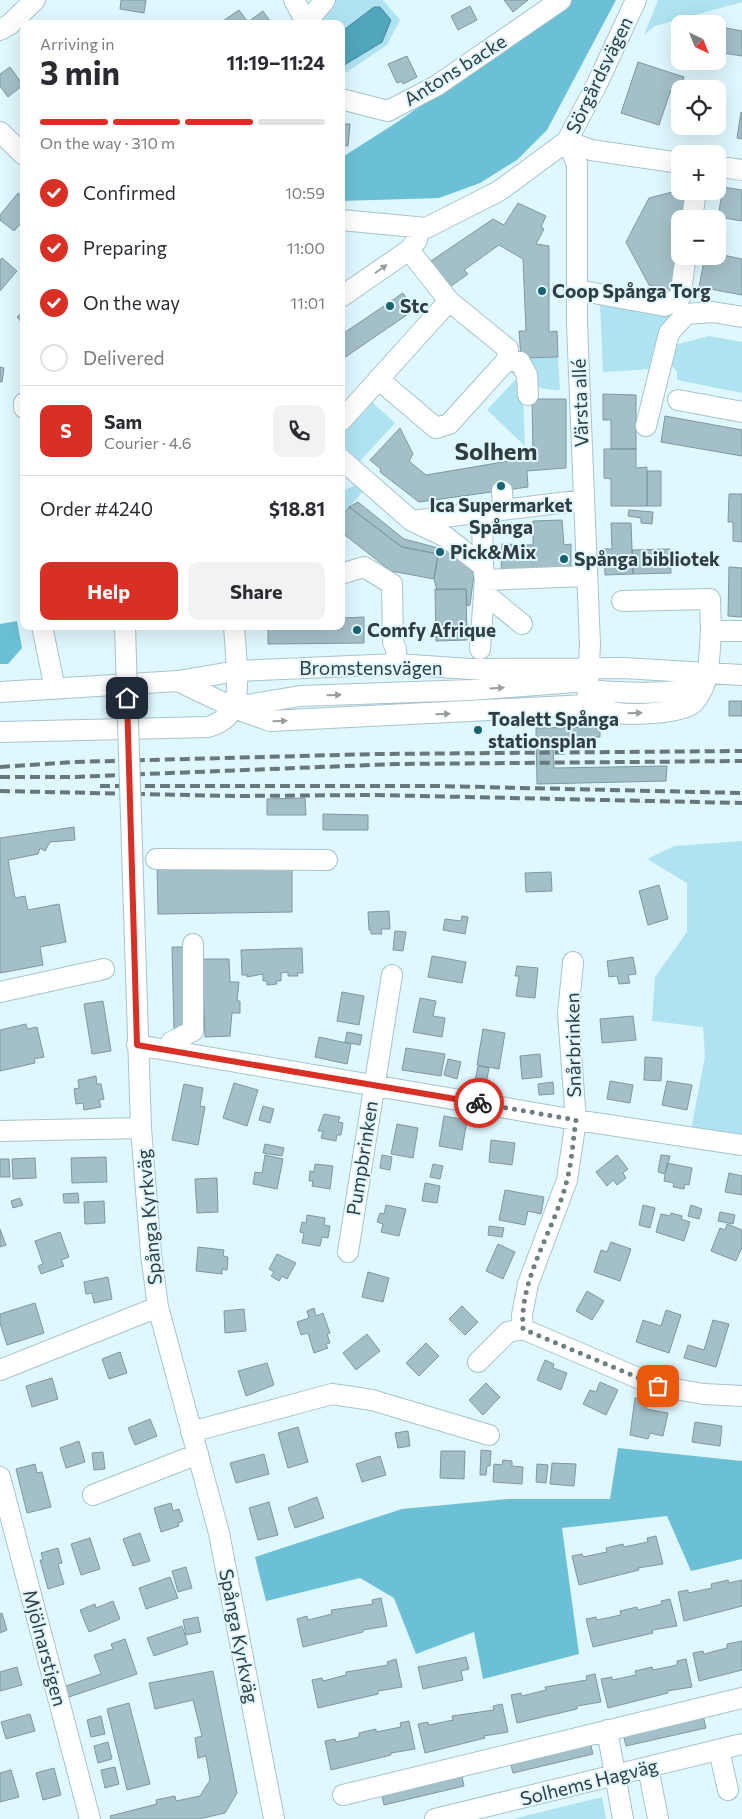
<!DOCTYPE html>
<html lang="en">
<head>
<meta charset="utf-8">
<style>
  :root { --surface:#fff; --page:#f2f2f3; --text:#2b2b33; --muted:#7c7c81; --line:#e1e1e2; --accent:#d93025 }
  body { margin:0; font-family:Commissioner,sans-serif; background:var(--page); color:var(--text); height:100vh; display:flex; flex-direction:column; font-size:19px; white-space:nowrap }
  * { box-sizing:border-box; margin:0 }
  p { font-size:16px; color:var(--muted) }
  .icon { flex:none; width:28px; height:28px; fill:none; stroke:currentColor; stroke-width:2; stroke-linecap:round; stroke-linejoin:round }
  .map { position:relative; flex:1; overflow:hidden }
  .sheet { position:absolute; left:20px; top:20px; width:325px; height:610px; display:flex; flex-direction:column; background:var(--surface); border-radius:10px; box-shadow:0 5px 20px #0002 }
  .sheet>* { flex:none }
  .needle { width:32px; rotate:137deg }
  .tools { position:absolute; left:671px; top:15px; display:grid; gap:10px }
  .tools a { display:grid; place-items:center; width:55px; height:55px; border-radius:10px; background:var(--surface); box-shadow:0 5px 20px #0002; font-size:25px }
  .pin { position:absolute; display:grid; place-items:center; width:42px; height:42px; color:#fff; margin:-21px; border-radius:10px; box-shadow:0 2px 8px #0006 }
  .courier { position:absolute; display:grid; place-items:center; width:50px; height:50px; margin:-25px; border:4px solid #d93025; border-radius:50%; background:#fff; color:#222; box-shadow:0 1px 6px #0007 }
  .overview em { font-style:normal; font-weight:700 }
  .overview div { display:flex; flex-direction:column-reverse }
  .overview { display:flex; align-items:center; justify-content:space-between; height:85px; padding:0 20px }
  h1 { font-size:32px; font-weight:700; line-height:38px }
  .bar { display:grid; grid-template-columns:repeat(4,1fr); gap:8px 5px; align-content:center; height:60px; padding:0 20px }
  .bar i { height:6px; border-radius:4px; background:var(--line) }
  .bar .current { background:var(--accent) }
  .bar p { grid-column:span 4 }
  .line { display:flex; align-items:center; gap:12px; padding:0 20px; border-top:1px solid var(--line) }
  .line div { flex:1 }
  .round { display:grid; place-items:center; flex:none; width:52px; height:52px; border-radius:10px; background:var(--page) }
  ol { padding:0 20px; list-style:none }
  li { display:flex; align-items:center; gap:15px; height:55px }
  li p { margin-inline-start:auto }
  li .icon { padding:5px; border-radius:50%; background:var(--accent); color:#fff; stroke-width:4 }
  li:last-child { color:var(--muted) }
  li i { width:28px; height:28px; border:2px solid var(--line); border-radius:50% }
  .button { display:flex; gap:10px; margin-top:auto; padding:10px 20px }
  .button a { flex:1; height:58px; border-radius:10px; background:var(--accent); color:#fff; font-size:20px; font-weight:700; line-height:58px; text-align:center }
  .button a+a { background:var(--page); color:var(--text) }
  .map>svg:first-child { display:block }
  .green { fill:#afe3f1 }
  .forest { fill:#6bc0d5 }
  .water { fill:#51a6bb; stroke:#478696 }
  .building { fill:#a3bfc7; stroke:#7d99a0 }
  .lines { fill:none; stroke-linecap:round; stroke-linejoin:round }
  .minor-casing { stroke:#a7c4cc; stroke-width:22 }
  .minor { stroke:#fff; stroke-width:20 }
  .rail { stroke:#68777c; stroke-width:4; stroke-dasharray:10 5; stroke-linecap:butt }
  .minor-bridge-casing { stroke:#a7c4cc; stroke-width:22; stroke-linecap:butt }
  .minor-bridge { stroke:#fff; stroke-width:20 }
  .oneway { fill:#989ea0 }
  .done { stroke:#6e7e82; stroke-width:5; stroke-dasharray:0 9 }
  .route { stroke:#d93025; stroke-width:6 }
  .poi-dot { fill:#1a6271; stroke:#dff7fe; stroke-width:2 }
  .labels { text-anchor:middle; stroke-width:4; stroke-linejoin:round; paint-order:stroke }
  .street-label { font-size:19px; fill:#313d40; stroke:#dff7fe }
  .poi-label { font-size:19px; font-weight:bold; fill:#313d40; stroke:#dff7fe; text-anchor:start }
  .district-label { font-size:24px; font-weight:bold; fill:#313d40; stroke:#dff7fe }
</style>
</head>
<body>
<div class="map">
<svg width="742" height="1819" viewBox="0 0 742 1819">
  <rect width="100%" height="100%" fill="#dff7fe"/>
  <path class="green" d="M334 0H383L400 20 387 45 341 76V24H315Z
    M658 0H742V2L655 26 644 35Z
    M617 304 670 311 653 369 603 372 600 305Z
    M709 336 742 342V393L677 380V372L667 361 671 346Z
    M558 357 560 390C531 390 533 382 521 358Z
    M515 365 522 373 525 446 487 410 517 378 510 371Z
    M372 402 395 423 360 461 341 444V435Z
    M356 485 363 491 341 517V497L345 490Z
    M742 841V1138L691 1130 705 1056 703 1027 652 1021 655 977 687 932V883L647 859 674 846Z
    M602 1797 606 1819H513Z"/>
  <path class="forest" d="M570 0H616L547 130 517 160 480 183 439 198 341 201V158L399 121Z
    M17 621 22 648 8 664H0V624Z
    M618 1448 742 1461V1559L691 1571 667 1516 562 1528 579 1654 483 1679 474 1632 416 1654 394 1598 360 1578 266 1601 255 1557 402 1509 508 1499H610Z"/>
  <path class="water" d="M374 7H380L391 20 382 42 341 67V32Z"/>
  <path class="building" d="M121 0H146L144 13 120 9Z
    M504 0H528L513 12Z
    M470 6 477 20 458 30 451 16Z
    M239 10 248 22 263 11 272 24H225L223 21Z
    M726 28 742 31V56L723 53Z
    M407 56 417 77 403 84 402 81 397 83 388 64Z
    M638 62 684 77 681 87 673 84 659 125 621 113Z
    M10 67 23 85 8 97 0 86V74Z
    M741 112 742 113V139L737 138Z
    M341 124H350L348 146 341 145Z
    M723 187 742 190V221L718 217Z
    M676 191 695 193 689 219H680V256L673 290 649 285 626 242 649 198Z
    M18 193 24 198V220L14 231 0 220V215Z
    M518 203 546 216 541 227 544 229 536 244 549 246V332L557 331 558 357 521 358 519 331H526L523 259 499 245 464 270 468 274 447 289 428 263 493 219 504 225Z
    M718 254 742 259V295L699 287 705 256H718Z
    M2 258 17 271 0 291V260Z
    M403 293 414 310 341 360V335Z
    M24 311V325L17 317Z
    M0 367 4 368 2 382H0Z
    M603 394 636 395V449H611V420H603Z
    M532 399H566V468L527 471 528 487 419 502 380 472 381 469 370 460 400 428 413 454 409 461 426 475 533 457Z
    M665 416 742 430V456L661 442Z
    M604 449H636V468L647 467V506H611V479L604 478Z
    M647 471H661V506H647Z
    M729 494H742V542L733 541V522H728Z
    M358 502 404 539 457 553 474 574 470 605 467 606 466 589 437 590 434 579 438 554 402 547 349 507Z
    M349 507 402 547 438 554 434 579 391 571 341 532V517Z
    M629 510 653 512 652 524 641 523V518L628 516Z
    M562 520 564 545 571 544V577L501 575 502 544 533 545V521Z
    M611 523H631L633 574 605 575 604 549H612Z
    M670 549 671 573 633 574 632 550Z
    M729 567 742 568V617L728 616Z
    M435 589H466L467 640 436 641Z
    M364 617V643L268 644V626H341V618Z
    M729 701H742V716H729Z
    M482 727 483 732 474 733V728Z
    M600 727V737L553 738 554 768 667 766 666 781 537 784 536 728Z
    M305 798 306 815H267V799Z
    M323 814 368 815V830H323Z
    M74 827 75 840 50 842 45 851 40 848 38 854 8 860 15 898 25 896 28 910 59 904 66 942 40 947 43 965 0 973V838Z
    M292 863V912L158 914 157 864Z
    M551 872 552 891 526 892 525 873Z
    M659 885 668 919 648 925 639 891Z
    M389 911 390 929H381L382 934H371V930H369L368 912Z
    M462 916 468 917 465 934 443 930 445 919 461 921Z
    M395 931 406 932 403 951 393 950Z
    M172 947H186L188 1029 174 1030Z
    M302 948 303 973H297L298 976H288V972L281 973V981H276L277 984 267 985V981H263V974L247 977V975H242L241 950Z
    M432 956 466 962 462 983 428 977Z
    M633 957 636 974 628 975 630 983 619 984 617 976 609 977 607 961Z
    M202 959H229L230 982H239L237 1001H240V1013H232L230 1036 205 1037Z
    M517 966 538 968 535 998 516 996 519 976H515Z
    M342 992 364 996 359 1025 337 1021Z
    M420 998 436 1001 433 1016 445 1018 442 1037 413 1032Z
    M103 1001 111 1051 92 1054 84 1004Z
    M633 1016 636 1040 602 1043 600 1019Z
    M26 1024 27 1029 37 1027 44 1057 34 1059 35 1063 0 1071V1030Z
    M483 1029 505 1033 499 1069 477 1065Z
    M347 1032 362 1035 360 1045 345 1042Z
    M319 1037 351 1044 347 1064 315 1057Z
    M406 1048 445 1054 441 1076 402 1070Z
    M540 1054 542 1077 522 1079 520 1056Z
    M645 1057 662 1058 661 1081 644 1080Z
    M448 1059 461 1062 457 1079 444 1075Z
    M478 1066 489 1068 486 1084 475 1081Z
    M96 1076 97 1084H101L104 1099 99 1100 101 1107 84 1110 83 1103 76 1104 74 1089 79 1088 78 1080Z
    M610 1081 633 1085 630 1103 607 1099Z
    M667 1081 692 1085 687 1110 662 1105Z
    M553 1082 554 1094 539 1095 538 1084Z
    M234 1083 258 1090 247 1126 223 1118Z
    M184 1084 203 1088 200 1106 205 1107 198 1145 172 1140Z
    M263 1106 274 1109 270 1123 259 1120Z
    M324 1114 340 1117 338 1122 343 1123 341 1135H337L336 1141 321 1138 323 1131H318Z
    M444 1116 467 1120 462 1150 439 1146Z
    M397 1124 418 1128 413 1158 391 1154Z
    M491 1140 515 1143 512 1165 489 1162Z
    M265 1144 284 1148 282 1156 263 1153Z
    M265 1155 283 1159 277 1189 253 1184 255 1172 262 1173Z
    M382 1155 392 1157 390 1170 380 1168Z
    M617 1155 628 1169 623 1173 626 1178 617 1185 613 1180 607 1186 596 1172Z
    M661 1155 670 1156 665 1174 658 1172Z
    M106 1157 107 1182 72 1183 71 1158Z
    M35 1158 36 1178 13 1179 12 1159Z
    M0 1159H9L10 1177H0Z
    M667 1163 692 1168 689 1185 685 1184 684 1189 673 1187 674 1183 664 1181Z
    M315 1164 333 1166 330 1189 312 1186 313 1181H309L310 1171 314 1172Z
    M433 1164 443 1166 440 1179 430 1177Z
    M729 1173 742 1176V1195L725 1192Z
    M217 1178 218 1212 197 1213 195 1179Z
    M425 1183 440 1186 437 1203 422 1201Z
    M505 1190 544 1197 541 1214 528 1211 525 1225 499 1220Z
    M78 1193 79 1203H64L63 1194Z
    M20 1198 23 1205 13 1208 11 1201Z
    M104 1201 105 1223 85 1224 84 1202Z
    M386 1205 406 1209 399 1236 381 1232 383 1224 377 1222 380 1213 384 1214Z
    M643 1205 655 1208 650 1228 639 1225Z
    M691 1205 702 1209 699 1219 688 1216Z
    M720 1212 735 1215 733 1224 718 1221Z
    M671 1213 682 1216 681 1219 690 1222 684 1241 656 1232 661 1214 670 1216Z
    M307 1215 325 1218 324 1225 330 1226 328 1238 322 1237 320 1246 302 1243 304 1233 300 1232 302 1222 306 1223Z
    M727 1224 742 1230V1247L736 1261 711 1251 720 1228 725 1230Z
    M489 1226 504 1228 502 1237 488 1235Z
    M0 1229 6 1245 0 1247Z
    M60 1232 69 1257 61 1260 64 1266 41 1274 38 1266 43 1264 35 1241Z
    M611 1242 631 1249 620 1281 594 1272 601 1250 607 1252Z
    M498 1244 515 1252 503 1279 486 1271Z
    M198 1247 224 1250 223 1256 228 1257 227 1270 222 1269V1274L196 1271Z
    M277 1254 296 1263 287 1279 282 1276 279 1281 271 1276 274 1272 269 1269Z
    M368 1272 389 1278 383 1302 362 1297Z
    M108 1277 112 1299 94 1303 92 1293 86 1294 84 1282Z
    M587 1291 604 1301 592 1320 576 1311Z
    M35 1303 44 1333 7 1345 0 1323V1314Z
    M462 1306 478 1322 465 1335 449 1319Z
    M314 1308 316 1316 323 1313 330 1333 327 1334 330 1343 326 1344 328 1348 314 1353 308 1333 301 1335 297 1322 309 1318 307 1311Z
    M244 1309 246 1331 225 1333 224 1311Z
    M666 1310 681 1315 669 1353 636 1342 643 1320 661 1326Z
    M713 1320 729 1324 716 1367 684 1358 688 1345 704 1350Z
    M367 1334 380 1351 356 1370 343 1353Z
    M426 1343 439 1356 419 1376 406 1363Z
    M120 1352 127 1373 109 1379 102 1359Z
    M545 1360 554 1364 553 1368 567 1373 561 1390 537 1380Z
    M267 1363 274 1385 246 1396 238 1371Z
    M52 1378 58 1399 32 1407 26 1386Z
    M600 1382 618 1390 606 1415 583 1404 590 1390 596 1392Z
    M486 1383 500 1397 483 1415 469 1400Z
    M635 1398 648 1400 646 1409 668 1413 663 1436 650 1433 648 1439 630 1435Z
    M150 1419 157 1436 135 1445 128 1428Z
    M695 1422 722 1426 720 1446 692 1442Z
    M298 1427 308 1462 288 1468 278 1433Z
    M408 1431 410 1446 398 1448 395 1433Z
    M79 1441 85 1462 66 1468 60 1448Z
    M481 1450 491 1451 490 1466H487L486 1475H480Z
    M441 1451H465L464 1479 440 1478Z
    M103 1452 105 1469 94 1470 92 1453Z
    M264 1454 269 1474 236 1483 230 1463Z
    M380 1456 386 1475 362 1482 356 1464Z
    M503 1460 512 1461V1466L523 1467 522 1484 493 1482 494 1464 502 1465Z
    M552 1463 576 1464 574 1486 550 1484Z
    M35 1464 37 1473 42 1472 51 1507 27 1513 16 1469Z
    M537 1464 548 1465 546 1483 536 1482Z
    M317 1497 324 1518 295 1528 288 1508Z
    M269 1502 278 1535 258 1540 249 1508Z
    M171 1503 173 1511 179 1509 183 1521 178 1523 179 1526 161 1532 154 1508Z
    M140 1533 150 1561 133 1566 123 1539Z
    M656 1536 663 1564 638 1568 639 1570 579 1585 572 1556 582 1554 583 1557 607 1552 606 1548 623 1544 624 1547 648 1542 647 1538Z
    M90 1538 100 1569 81 1575 71 1544Z
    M58 1548 62 1563 58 1564 64 1584 48 1589 40 1560H43L41 1553Z
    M186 1567 192 1588 178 1592 172 1571Z
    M170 1577 178 1598 146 1609 139 1588Z
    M728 1580 729 1583 742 1580V1606L684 1621 678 1592 688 1590V1593L712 1588 711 1584Z
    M381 1598 387 1626 363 1630V1632L303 1647 297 1619 307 1616 308 1620 332 1614 331 1610 373 1604 372 1600Z
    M670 1599 677 1626 652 1630 653 1633 593 1647 586 1619 596 1617 597 1620 621 1615 620 1611 637 1607 638 1610 662 1604 661 1601Z
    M113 1601 120 1619 89 1632 80 1610 95 1604 96 1608Z
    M2 1613 7 1630 0 1633V1614Z
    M198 1617 201 1632 186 1635 183 1620Z
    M182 1626 188 1644 154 1656 147 1638Z
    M125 1639 137 1674 66 1698 63 1687 101 1674 94 1655 113 1649 111 1644Z
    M742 1641V1670L699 1681 693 1653 703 1651 704 1654 727 1648V1644Z
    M466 1657 469 1669 461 1671 463 1680 423 1689 418 1667Z
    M396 1659 402 1687 378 1691V1694L318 1708 312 1680 322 1678 323 1681 346 1675V1672L388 1665 387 1662Z
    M686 1659 692 1687 667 1691 668 1693 608 1708 601 1679 612 1677V1680L636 1675 635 1671 652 1667 653 1670 677 1665V1661Z
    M17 1667 22 1685 0 1691V1672Z
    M213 1671 237 1793 225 1813 199 1819H111L110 1816 157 1804 156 1800 175 1796 176 1801 200 1796 210 1780 206 1756 198 1758 195 1738 202 1736 193 1700 155 1709 149 1683Z
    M595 1674 601 1702 577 1706V1709L517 1723 511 1695 521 1693 522 1696 546 1690 545 1687 587 1680 586 1676Z
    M129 1703 150 1784 127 1790 107 1709Z
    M502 1704 508 1732 484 1736 485 1738 425 1753 418 1724 428 1722 429 1725 453 1720 452 1716 494 1710 493 1706Z
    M30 1714 35 1731 6 1739 1 1722Z
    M703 1715 706 1728 626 1746 623 1733Z
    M101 1716 105 1734 91 1737 87 1720Z
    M409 1721 415 1749 391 1753V1755L331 1770 325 1741 335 1739 336 1742 359 1737V1733L376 1729V1732L401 1727 400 1723Z
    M108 1742 112 1759 98 1763 94 1746Z
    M590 1742 593 1754 513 1773 510 1761Z
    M115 1767 119 1784 105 1788 101 1770Z
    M54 1768 61 1795 43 1800 36 1773Z
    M11 1770 19 1797 0 1802V1773Z
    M461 1772 464 1786 384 1805 381 1792Z"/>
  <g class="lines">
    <defs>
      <path id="minor" d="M294 0 306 22
        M305 24 325 0
        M0 30 9 25 35 0
        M341 99 388 111 436 86 561 0
        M0 132 24 155
        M567 141 577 164V324L590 644 587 705
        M567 141 591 150 680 163
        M729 168 742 170
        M692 219 696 191
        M341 220 426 228 499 191 567 141 597 84 636 0
        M577 290 665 306 680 297 686 256
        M341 297 409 250 417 240
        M507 360 520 362 527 375 528 395
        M378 379 436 428 449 424 507 360 508 349 449 301 409 250
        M678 400 742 412
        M24 403V408
        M341 421 449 301
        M646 426 669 333 686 314 713 312 742 317
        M341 459 412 521 446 537 483 566 485 580 480 649
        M502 491 503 510
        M482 512 483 566
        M412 521 584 500
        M341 574 364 567 392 584 393 642 396 649 397 664
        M485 580 587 576
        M484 593 522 624
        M622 601 710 599 711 631
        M42 626 55 689
        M125 626 126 659
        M178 681 234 708 270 721 587 705C597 708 607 712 617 713 633 715 686 714 695 701 711 682 709 654 711 631H742
        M587 690C625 693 668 696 704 685
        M0 692 178 681 237 671 397 664 470 669 623 668 742 675
        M236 707 300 696 471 690 587 681
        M0 732 208 727C218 724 227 719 233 709 241 695 235 644 234 626
        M156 859 327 860
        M136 974 141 1128 151 1254 158 1307 219 1533 274 1819
        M0 992 104 969
        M137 1045 576 1120 742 1145
        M170 1050 171 1042 193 1031V944
        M0 1131 141 1128
        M348 1252 392 975
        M523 1329 522 1315 528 1284 567 1180 576 1120 568 1014 573 962
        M478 1362 508 1332 523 1329 657 1386 704 1394 742 1396
        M0 1370 158 1307
        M191 1432 332 1394 372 1400 489 1435
        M0 1477 90 1819
        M93 1495 198 1454
        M607 1730 623 1819
        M719 1750 728 1790
        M648 1767 658 1819
        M343 1795 742 1698
        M435 1819 742 1744"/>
    </defs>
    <use href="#minor" class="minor-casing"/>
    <use href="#minor" class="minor"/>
    <path class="rail" d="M0 767 74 762 375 754 742 751
      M0 777H72L396 764 742 761
      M100 786H437L742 793
      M0 791 233 796 375 795 742 803"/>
    <defs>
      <path id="minor-bridge" d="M126 659 136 974"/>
    </defs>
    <use href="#minor-bridge" class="minor-bridge-casing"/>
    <use href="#minor-bridge" class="minor-bridge"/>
  </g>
  <defs><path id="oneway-solid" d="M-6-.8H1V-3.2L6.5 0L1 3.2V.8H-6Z" transform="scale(1.25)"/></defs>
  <g class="oneway">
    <use href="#oneway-solid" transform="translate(381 269) rotate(-35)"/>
    <use href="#oneway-solid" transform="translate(497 688) rotate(-4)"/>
    <use href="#oneway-solid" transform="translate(334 695) rotate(-2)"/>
    <use href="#oneway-solid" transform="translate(635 713) rotate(-2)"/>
    <use href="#oneway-solid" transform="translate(443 714) rotate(-2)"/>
    <use href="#oneway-solid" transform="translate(280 721) rotate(-2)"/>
  </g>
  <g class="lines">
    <path class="done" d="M479 1103 576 1120C573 1140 572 1161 567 1180 555 1230 519 1277 523 1329L658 1386"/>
    <path class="route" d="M127 698 137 1045 479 1103"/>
  </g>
  <g class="poi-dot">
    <circle cx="542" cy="291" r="5"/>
    <circle cx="390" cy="306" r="5"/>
    <circle cx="501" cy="486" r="5"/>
    <circle cx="440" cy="552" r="5"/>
    <circle cx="564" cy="559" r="5"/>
    <circle cx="357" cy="630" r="5"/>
    <circle cx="478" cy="730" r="5"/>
  </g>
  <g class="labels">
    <g class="street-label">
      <text transform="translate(455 70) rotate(-32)" y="7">Antons backe</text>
      <text transform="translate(599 75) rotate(-64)" y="7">Sörgårdsvägen</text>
      <text transform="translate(580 403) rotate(-92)" y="7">Värsta allé</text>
      <text x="371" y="675">Bromstensvägen</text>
      <text transform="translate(573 1045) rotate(-91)" y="7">Snårbrinken</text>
      <text transform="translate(362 1158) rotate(-81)" y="7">Pumpbrinken</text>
      <text transform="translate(149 1217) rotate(-95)" y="7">Spånga Kyrkväg</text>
      <text transform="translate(239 1636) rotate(79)" y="7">Spånga Kyrkväg</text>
      <text transform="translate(45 1648) rotate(75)" y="7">Mjölnarstigen</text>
      <text transform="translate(589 1782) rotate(-14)" y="7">Solhems Hagväg</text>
    </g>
    <g class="poi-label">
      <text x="552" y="298">Coop Spånga Torg</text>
      <text x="400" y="313">Stc</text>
      <text x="501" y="512" text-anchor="middle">Ica Supermarket<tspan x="501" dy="22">Spånga</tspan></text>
      <text x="450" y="559">Pick&amp;Mix</text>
      <text x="574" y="566">Spånga bibliotek</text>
      <text x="367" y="637">Comfy Afrique</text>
      <text x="488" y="726">Toalett Spånga<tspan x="488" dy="22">stationsplan</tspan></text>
    </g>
    <g class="district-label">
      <text x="496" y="460">Solhem</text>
    </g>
  </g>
</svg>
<div class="tools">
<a><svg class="needle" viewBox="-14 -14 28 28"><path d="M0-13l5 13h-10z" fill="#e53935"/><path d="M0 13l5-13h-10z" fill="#7c7c81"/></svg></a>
<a><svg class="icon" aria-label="locate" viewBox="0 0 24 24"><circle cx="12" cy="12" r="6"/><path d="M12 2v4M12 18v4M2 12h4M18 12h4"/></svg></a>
<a>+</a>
<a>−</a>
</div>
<div class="pin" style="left:658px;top:1386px;background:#ea580c"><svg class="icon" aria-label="bag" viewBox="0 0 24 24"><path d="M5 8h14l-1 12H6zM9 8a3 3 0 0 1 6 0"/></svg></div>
<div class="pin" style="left:127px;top:698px;background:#1f2937"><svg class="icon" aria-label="home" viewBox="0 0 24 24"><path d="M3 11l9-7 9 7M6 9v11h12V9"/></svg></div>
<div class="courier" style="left:479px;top:1103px"><svg class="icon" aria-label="bike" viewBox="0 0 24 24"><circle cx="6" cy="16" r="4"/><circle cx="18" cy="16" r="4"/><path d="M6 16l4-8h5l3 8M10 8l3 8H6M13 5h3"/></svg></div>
<section class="sheet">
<div class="overview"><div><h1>3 min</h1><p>Arriving in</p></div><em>11:19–11:24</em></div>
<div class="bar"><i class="current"></i><i class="current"></i><i class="current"></i><i></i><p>On the way · 310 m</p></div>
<ol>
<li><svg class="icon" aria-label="check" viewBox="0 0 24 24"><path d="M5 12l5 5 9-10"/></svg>Confirmed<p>10:59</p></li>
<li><svg class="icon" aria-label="check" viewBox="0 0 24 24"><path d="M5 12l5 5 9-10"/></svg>Preparing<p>11:00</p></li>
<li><svg class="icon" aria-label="check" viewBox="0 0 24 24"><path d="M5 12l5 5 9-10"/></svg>On the way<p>11:01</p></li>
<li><i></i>Delivered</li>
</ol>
<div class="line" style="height:90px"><b class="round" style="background:var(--accent);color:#fff">S</b><div><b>Sam</b><p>Courier · 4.6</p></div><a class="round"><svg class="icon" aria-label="phone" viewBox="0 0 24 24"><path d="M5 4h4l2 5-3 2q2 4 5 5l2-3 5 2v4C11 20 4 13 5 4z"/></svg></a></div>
<div class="line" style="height:65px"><div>Order #4240</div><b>$18.81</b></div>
<div class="button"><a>Help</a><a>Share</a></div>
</section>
</div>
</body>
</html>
